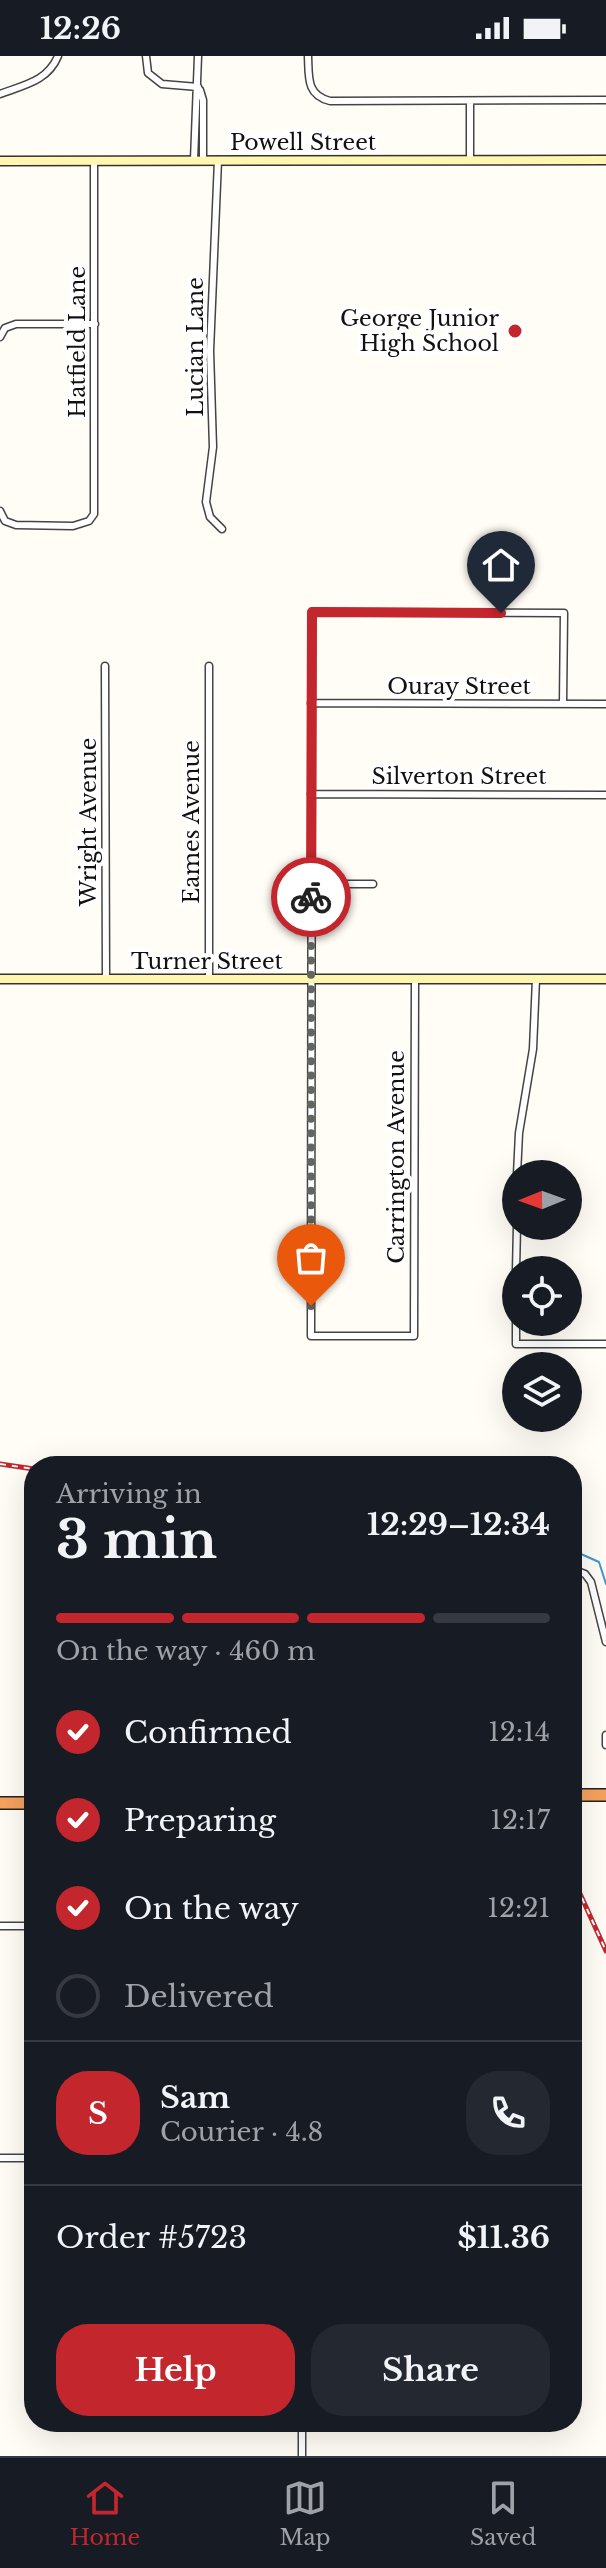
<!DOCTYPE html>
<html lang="en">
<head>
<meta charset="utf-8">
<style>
  :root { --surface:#171b24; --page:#242831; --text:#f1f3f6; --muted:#9ea1a6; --line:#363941; --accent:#c4262e }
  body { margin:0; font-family:"Libre Baskerville",serif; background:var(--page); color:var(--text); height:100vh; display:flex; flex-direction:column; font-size:30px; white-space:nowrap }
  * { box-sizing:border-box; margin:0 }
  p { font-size:26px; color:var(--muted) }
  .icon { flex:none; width:44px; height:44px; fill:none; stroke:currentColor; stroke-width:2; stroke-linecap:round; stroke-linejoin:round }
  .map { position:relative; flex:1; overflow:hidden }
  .side { position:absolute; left:24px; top:1400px; width:558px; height:976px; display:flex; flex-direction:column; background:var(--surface); border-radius:32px; box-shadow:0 8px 32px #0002 }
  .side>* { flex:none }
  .needle { width:52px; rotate:269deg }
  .tools { position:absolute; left:502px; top:1104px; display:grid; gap:16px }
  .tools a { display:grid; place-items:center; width:80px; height:80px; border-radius:50%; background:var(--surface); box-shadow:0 8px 32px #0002; font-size:40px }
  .pin { position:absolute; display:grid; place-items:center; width:68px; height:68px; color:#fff; margin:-82px -34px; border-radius:50% 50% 50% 0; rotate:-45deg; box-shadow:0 0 8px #0007 }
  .pin .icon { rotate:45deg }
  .courier { position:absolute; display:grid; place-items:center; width:80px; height:80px; margin:-40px; border:6px solid #c4262e; border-radius:50%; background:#fff; color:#222; box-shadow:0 2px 10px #0007 }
  .overview em { font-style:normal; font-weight:700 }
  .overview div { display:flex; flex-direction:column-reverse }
  .overview { display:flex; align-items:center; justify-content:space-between; height:136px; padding:0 32px }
  h1 { font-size:52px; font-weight:700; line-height:60px }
  .bar { display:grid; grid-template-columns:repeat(4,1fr); gap:12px 8px; align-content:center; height:96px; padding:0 32px }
  .bar i { height:10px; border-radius:6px; background:var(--line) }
  .bar .selected { background:var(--accent) }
  .bar p { grid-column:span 4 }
  .line { display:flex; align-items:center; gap:20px; padding:0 32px; border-top:2px solid var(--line) }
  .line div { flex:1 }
  .round { display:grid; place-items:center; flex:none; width:84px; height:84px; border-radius:32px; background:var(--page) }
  ol { padding:0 32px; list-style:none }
  li { display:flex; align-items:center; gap:24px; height:88px }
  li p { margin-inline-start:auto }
  li .icon { padding:8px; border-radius:50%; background:var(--accent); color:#fff; stroke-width:4 }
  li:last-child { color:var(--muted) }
  li i { width:44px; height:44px; border:4px solid var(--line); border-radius:50% }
  .action { display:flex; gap:16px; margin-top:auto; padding:16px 32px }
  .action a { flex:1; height:92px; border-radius:32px; background:var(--accent); color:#fff; font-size:32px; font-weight:700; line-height:92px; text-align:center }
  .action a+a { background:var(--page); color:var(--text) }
  .status { display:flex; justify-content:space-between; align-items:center; height:56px; padding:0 40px; background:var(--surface); direction:ltr }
  .status svg { height:22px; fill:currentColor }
  .menu { display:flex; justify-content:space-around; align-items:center; height:112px; border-top:2px solid var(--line); background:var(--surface); font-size:22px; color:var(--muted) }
  .menu a { display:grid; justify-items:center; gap:4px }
  .menu .selected { color:var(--accent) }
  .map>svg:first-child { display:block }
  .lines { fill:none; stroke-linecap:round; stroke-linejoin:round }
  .stream { stroke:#3f96cf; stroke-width:2 }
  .street-casing { stroke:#444; stroke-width:9 }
  .secondary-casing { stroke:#333; stroke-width:11 }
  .highway-casing { stroke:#222; stroke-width:14 }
  .street { stroke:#fff; stroke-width:6 }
  .secondary { stroke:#fff6b0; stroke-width:8 }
  .highway { stroke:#f5a25d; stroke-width:11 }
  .rail-casing { stroke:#c4262e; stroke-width:5 }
  .rail { stroke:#fff; stroke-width:2; stroke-dasharray:6; stroke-linecap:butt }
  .done { stroke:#646461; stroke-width:8; stroke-dasharray:0 14.4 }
  .route { stroke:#c4262e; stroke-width:10 }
  .poi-dot { fill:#c4262e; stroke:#fff; stroke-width:3 }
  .labels { text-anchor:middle; stroke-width:8; stroke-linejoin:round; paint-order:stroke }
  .street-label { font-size:22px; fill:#111; stroke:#fff }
  .poi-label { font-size:22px; fill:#111; stroke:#fff; text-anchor:end }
</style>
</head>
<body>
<div class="status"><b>12:26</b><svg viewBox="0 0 49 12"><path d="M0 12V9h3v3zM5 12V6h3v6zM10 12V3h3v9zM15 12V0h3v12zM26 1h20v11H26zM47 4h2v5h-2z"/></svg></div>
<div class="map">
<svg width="606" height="2400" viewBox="0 0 606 2400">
  <rect width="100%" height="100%" fill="#fffdf5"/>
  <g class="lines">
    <path class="stream" d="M572 1494 599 1506 606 1528"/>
    <defs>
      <path id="street" d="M146 0 148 17 162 28 198 31
        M308 0C309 21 306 39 330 45L606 44
        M200 34 203 44V104
        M0 38C24 29 48 25 58 0
        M470 45V104
        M194 104 198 0
        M218 104 210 295 213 391 206 446 210 461 222 473
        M0 281 5 272 16 268H95
        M0 455 5 465 16 469 73 470 89 465 94 458V105
        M105 610 106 923
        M209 610V923
        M311 647 606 648
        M311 738 606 739
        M311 828H373
        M415 923 414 1280H311L312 556 564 557 563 648
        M517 1118 519 1077 533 993 536 923
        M516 1214 517 1170
        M516 1266V1288H606
        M572 1513 585 1518 591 1526 606 1586
        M606 1679V1689
        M0 1870H34
        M0 2102H34
        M302 2400V2366"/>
      <path id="secondary" d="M0 105 606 104
        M0 923H606"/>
      <path id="highway" d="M572 1739H606
        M0 1747H34"/>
    </defs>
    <use href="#street" class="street-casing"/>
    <use href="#secondary" class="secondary-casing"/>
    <use href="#highway" class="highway-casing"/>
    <use href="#street" class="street"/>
    <use href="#secondary" class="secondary"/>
    <use href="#highway" class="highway"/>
    <defs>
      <path id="rail" d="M0 1408 34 1413
        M572 1820 606 1895"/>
    </defs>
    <use href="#rail" class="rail-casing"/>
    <use href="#rail" class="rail"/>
  </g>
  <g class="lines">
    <path class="done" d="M311 1250V841"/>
    <path class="route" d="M311 841 312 556 501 557"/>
  </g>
  <circle class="poi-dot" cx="515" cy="275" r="8"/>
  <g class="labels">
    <g class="street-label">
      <text x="303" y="94">Powell Street</text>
      <text transform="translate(77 286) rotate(-90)" y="8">Hatfield Lane</text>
      <text transform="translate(195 291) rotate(-90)" y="8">Lucian Lane</text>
      <text x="459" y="638">Ouray Street</text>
      <text x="459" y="728">Silverton Street</text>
      <text transform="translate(88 766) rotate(-90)" y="8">Wright Avenue</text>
      <text transform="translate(191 766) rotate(-90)" y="8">Eames Avenue</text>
      <text x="207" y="913">Turner Street</text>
      <text transform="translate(396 1101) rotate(-90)" y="8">Carrington Avenue</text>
    </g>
    <g class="poi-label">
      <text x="499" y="270">George Junior<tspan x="499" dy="25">High School</tspan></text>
    </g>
  </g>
</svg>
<div class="tools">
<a><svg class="needle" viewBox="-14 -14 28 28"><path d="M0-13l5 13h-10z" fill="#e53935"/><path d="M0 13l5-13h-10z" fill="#9ea1a6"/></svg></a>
<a><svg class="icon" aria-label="locate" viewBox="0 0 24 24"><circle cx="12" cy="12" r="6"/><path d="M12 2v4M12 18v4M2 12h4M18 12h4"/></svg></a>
<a><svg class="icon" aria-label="layers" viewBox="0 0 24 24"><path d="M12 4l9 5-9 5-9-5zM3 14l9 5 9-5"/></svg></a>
</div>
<div class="pin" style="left:311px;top:1250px;background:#ea580c"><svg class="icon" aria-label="bag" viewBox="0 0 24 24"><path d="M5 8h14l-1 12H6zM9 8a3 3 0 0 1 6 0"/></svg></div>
<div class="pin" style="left:501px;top:557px;background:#1f2937"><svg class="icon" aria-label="home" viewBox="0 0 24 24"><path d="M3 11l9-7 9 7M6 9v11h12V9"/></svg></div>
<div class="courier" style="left:311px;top:841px"><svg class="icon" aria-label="bike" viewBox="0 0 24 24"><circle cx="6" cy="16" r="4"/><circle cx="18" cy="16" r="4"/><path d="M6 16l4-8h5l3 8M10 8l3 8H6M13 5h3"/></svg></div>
<section class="side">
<div class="overview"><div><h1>3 min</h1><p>Arriving in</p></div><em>12:29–12:34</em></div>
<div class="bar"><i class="selected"></i><i class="selected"></i><i class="selected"></i><i></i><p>On the way · 460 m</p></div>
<ol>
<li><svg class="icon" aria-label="check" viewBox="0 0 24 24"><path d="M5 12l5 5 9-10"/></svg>Confirmed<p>12:14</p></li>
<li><svg class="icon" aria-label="check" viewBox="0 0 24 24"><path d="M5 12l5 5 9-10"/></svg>Preparing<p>12:17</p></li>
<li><svg class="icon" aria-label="check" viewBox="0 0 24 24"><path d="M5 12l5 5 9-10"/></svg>On the way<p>12:21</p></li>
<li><i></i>Delivered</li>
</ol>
<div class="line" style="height:144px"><b class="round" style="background:var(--accent);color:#fff">S</b><div><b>Sam</b><p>Courier · 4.8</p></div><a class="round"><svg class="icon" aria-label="phone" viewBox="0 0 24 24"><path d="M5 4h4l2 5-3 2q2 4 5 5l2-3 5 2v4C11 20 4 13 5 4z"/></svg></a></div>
<div class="line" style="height:104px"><div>Order #5723</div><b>$11.36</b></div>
<div class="action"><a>Help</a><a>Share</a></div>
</section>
</div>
<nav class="menu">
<a class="selected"><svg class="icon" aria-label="home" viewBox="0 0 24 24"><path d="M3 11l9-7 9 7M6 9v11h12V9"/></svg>Home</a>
<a><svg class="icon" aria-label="map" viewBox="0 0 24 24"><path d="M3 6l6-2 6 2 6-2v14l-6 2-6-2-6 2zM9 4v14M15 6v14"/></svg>Map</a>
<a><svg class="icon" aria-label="saved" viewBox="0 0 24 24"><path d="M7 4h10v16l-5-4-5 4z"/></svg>Saved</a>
</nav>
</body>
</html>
